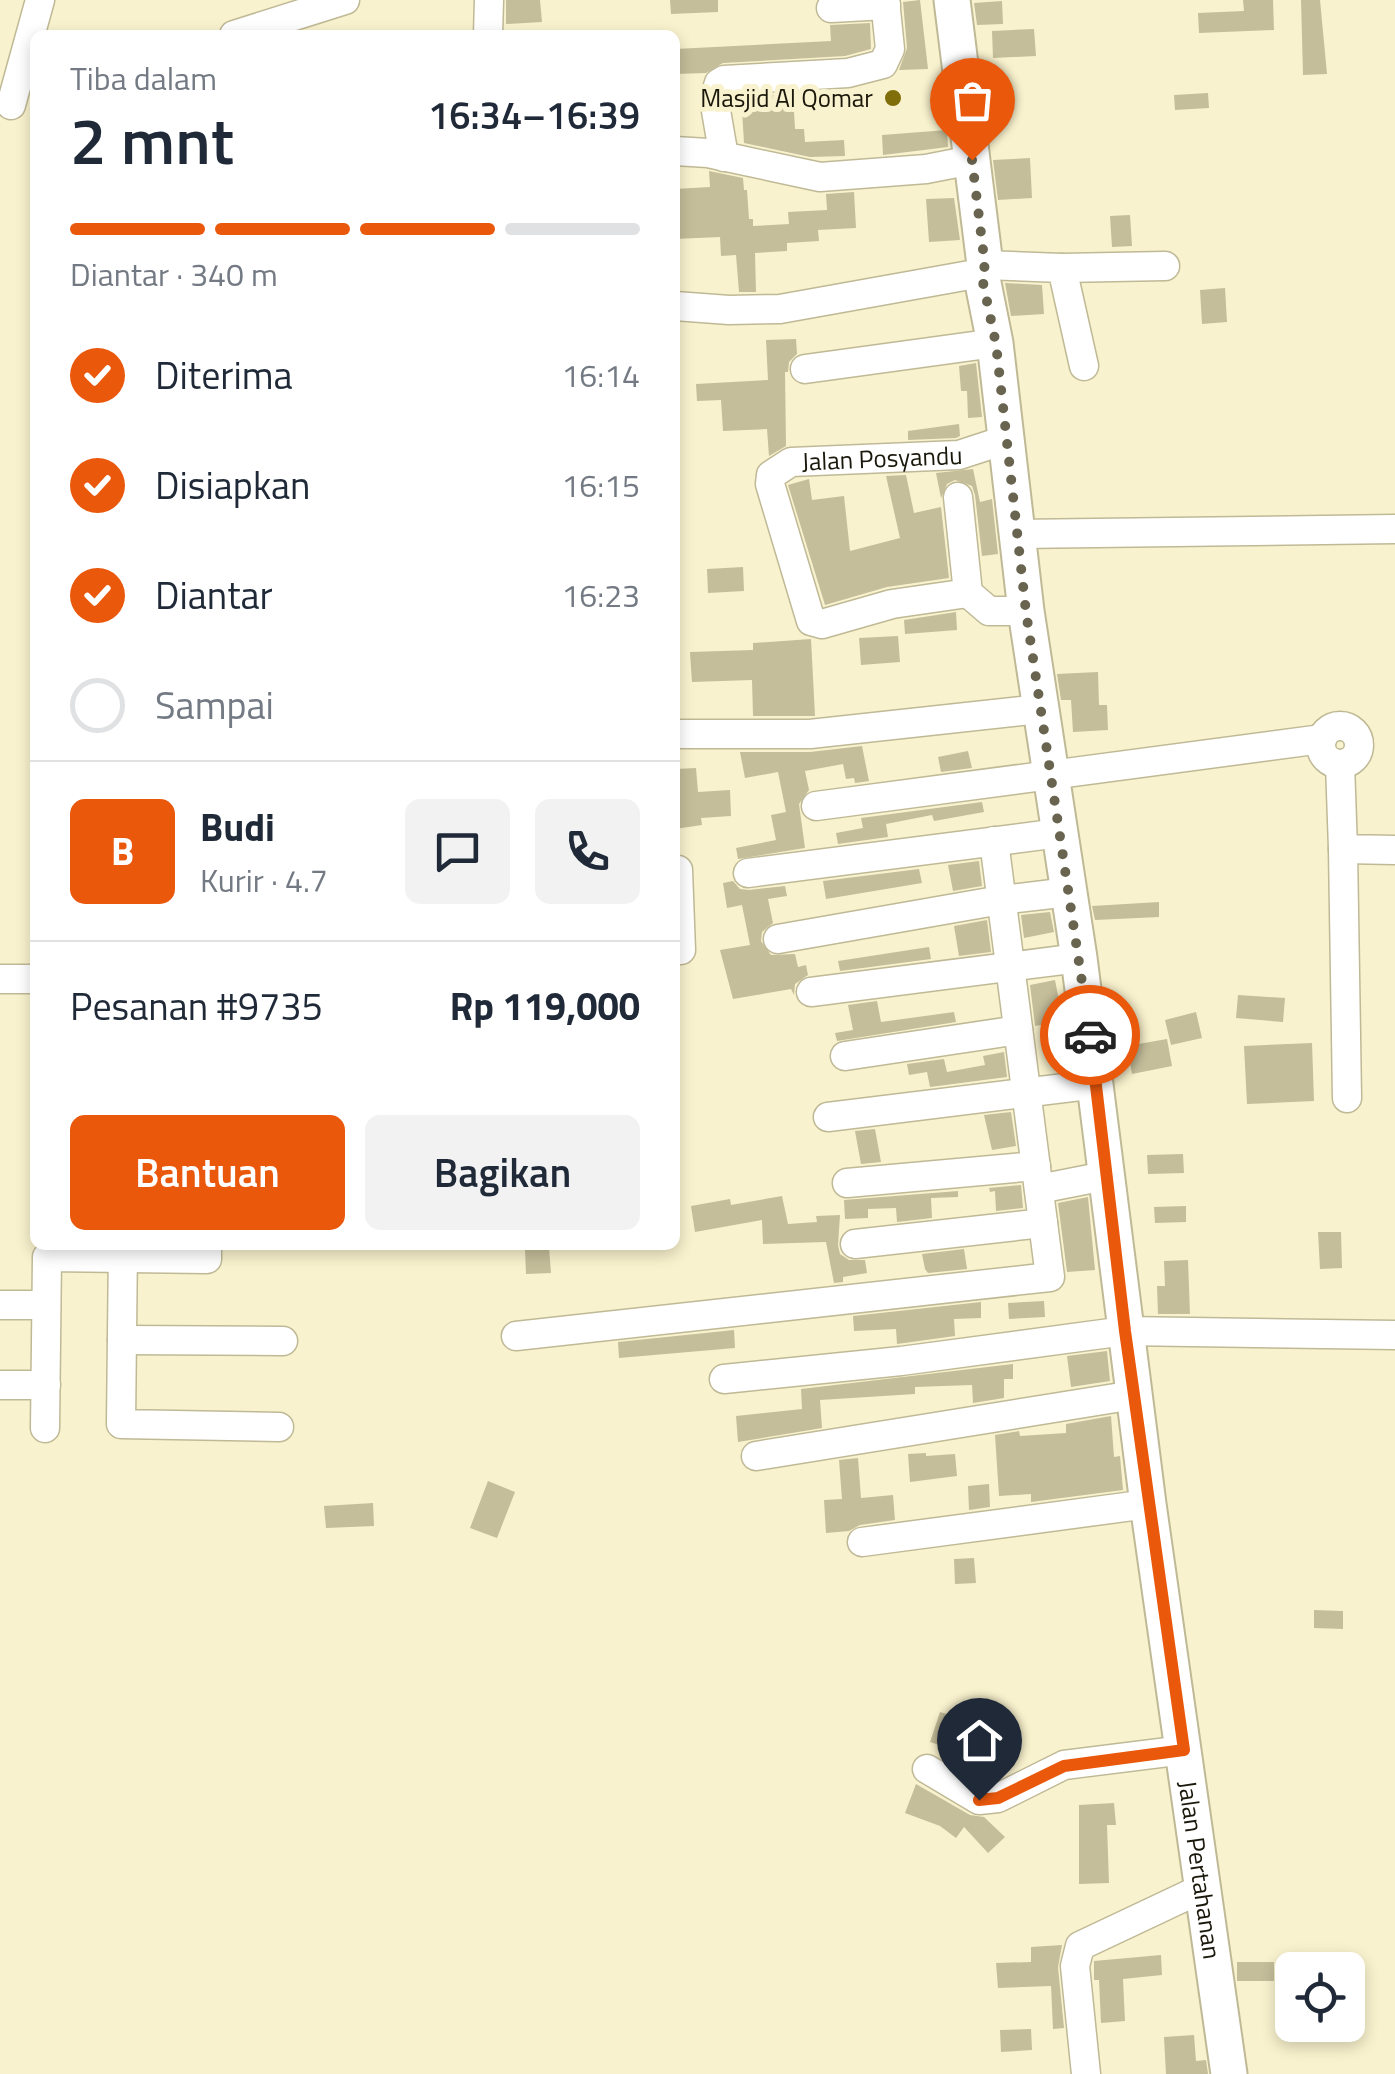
<!DOCTYPE html>
<html lang="id">
<head>
<meta charset="utf-8">
<style>
  :root { --surface:#fff; --page:#f2f2f3; --text:#1f2937; --muted:#747a83; --line:#e0e1e3; --accent:#ea580c }
  body { margin:0; font-family:"Titillium Web",sans-serif; background:var(--page); color:var(--text); height:100vh; display:flex; flex-direction:column; font-size:38px; white-space:nowrap }
  * { box-sizing:border-box; margin:0 }
  p { font-size:32px; color:var(--muted) }
  .icon { flex:none; width:55px; height:55px; fill:none; stroke:currentColor; stroke-width:2; stroke-linecap:round; stroke-linejoin:round }
  .map { position:relative; flex:1; overflow:hidden }
  .side { position:absolute; left:30px; top:30px; width:650px; height:1220px; display:flex; flex-direction:column; background:var(--surface); border-radius:15px; box-shadow:0 5px 15px #0003 }
  .side>* { flex:none }
  .tools { position:absolute; left:1275px; top:1952px; display:grid; gap:20px }
  .tools a { display:grid; place-items:center; width:90px; height:90px; border-radius:15px; background:var(--surface); box-shadow:0 5px 15px #0003; font-size:50px }
  .pin { position:absolute; display:grid; place-items:center; width:85px; height:85px; color:#fff; margin:-102px -42px; border-radius:50% 50% 50% 0; rotate:-45deg; box-shadow:0 0 10px #0007 }
  .pin .icon { rotate:45deg }
  .courier { position:absolute; display:grid; place-items:center; width:100px; height:100px; margin:-50px; border:8px solid #ea580c; border-radius:50%; background:#fff; color:#222; box-shadow:0 2px 12px #0007 }
  .headline em { font-style:normal; font-weight:600 }
  .headline div { display:flex; flex-direction:column-reverse }
  .headline { display:flex; align-items:center; justify-content:space-between; height:170px; padding:0 40px }
  h1 { font-size:65px; font-weight:600; line-height:75px }
  .bar { display:grid; grid-template-columns:repeat(4,1fr); gap:15px 10px; align-content:center; height:120px; padding:0 40px }
  .bar i { height:12px; border-radius:8px; background:var(--line) }
  .bar .current { background:var(--accent) }
  .bar p { grid-column:span 4 }
  .line { display:flex; align-items:center; gap:25px; padding:0 40px; border-top:2px solid var(--line) }
  .line div { flex:1 }
  .round { display:grid; place-items:center; flex:none; width:105px; height:105px; border-radius:15px; background:var(--page) }
  ol { padding:0 40px; list-style:none }
  li { display:flex; align-items:center; gap:30px; height:110px }
  li p { margin-inline-start:auto }
  li .icon { padding:10px; border-radius:50%; background:var(--accent); color:#fff; stroke-width:4 }
  li:last-child { color:var(--muted) }
  li i { width:55px; height:55px; border:5px solid var(--line); border-radius:50% }
  .action { display:flex; gap:20px; margin-top:auto; padding:20px 40px }
  .action a { flex:1; height:115px; border-radius:15px; background:var(--accent); color:#fff; font-size:40px; font-weight:600; line-height:115px; text-align:center }
  .action a+a { background:var(--page); color:var(--text) }
  .map>svg:first-child { display:block }
  .building { fill:#c5be9b }
  .lines { fill:none; stroke-linecap:round; stroke-linejoin:round }
  .minor-casing { stroke:#c0b996; stroke-width:31 }
  .major-casing { stroke:#c0b996; stroke-width:39 }
  .minor { stroke:#fff; stroke-width:28 }
  .major { stroke:#fff; stroke-width:35 }
  .done { stroke:#68644f; stroke-width:10; stroke-dasharray:0 18 }
  .route { stroke:#ea580c; stroke-width:12 }
  .poi-dot { fill:#806e0b; stroke:#f9f2ce; stroke-width:4 }
  .labels { text-anchor:middle; stroke-width:10; stroke-linejoin:round; paint-order:stroke }
  .poi-label { font-size:25px; fill:#1a170b; stroke:#f9f2ce; text-anchor:end }
  .street-label { font-size:25px; fill:#1a170b; stroke:#f9f2ce }
</style>
</head>
<body>
<div class="map">
<svg width="1395" height="2074" viewBox="0 0 1395 2074">
  <rect width="100%" height="100%" fill="#f9f2ce"/>
  <path class="building" d="M506 0H540L542 22 506 24Z
    M670 0H718V12L671 14Z
    M920 0 928 69 899 70 907 48 903 2Z
    M1243 0H1273L1274 30 1199 33 1198 13 1244 11Z
    M1301 0H1320L1327 74 1303 75Z
    M1002 1 1003 24 977 25 974 3Z
    M870 23 871 49 845 56 723 63 706 73 675 74V49L831 41 830 25Z
    M1034 29 1036 56 993 58 992 31Z
    M1208 93 1209 108 1175 110 1174 95Z
    M793 94 795 129H804L805 142 844 140 845 156 810 157 744 143 742 110 734 111 733 97Z
    M947 130 948 147 883 155 882 135Z
    M1030 158 1032 198 998 200 993 160Z
    M709 171 743 178 744 190H747L749 219H753V226L789 224 788 212 827 210 826 194 854 192 856 228 818 230 819 241 787 243V251L755 253 756 292H739L736 255 721 256 720 237 675 239V189L710 187Z
    M954 198 960 240 929 242 926 199Z
    M1130 215 1132 246 1112 247 1110 216Z
    M1005 283 1042 285 1044 314 1011 316Z
    M1225 288 1227 322 1202 324 1200 290Z
    M796 339 797 354 789 362 788 372H785L786 446 769 456 767 429 723 431 721 400 697 401 696 384 768 380 766 340Z
    M976 363 982 417 968 418 967 391H961L959 366Z
    M959 424 960 436 956 438 908 440V431Z
    M973 469 980 502 992 499 998 554 982 556 975 495 972 486 955 480 947 484 941 498 936 473Z
    M906 475 914 513 941 507 949 578 887 587 825 605 788 485 809 479 812 500 844 496 850 551 900 538 886 476Z
    M743 567 744 591 708 593 707 569Z
    M956 612 957 630 905 634 904 620Z
    M898 636 900 662 861 665 859 638Z
    M811 639 815 716H753L752 680 692 682 690 652 753 650V643Z
    M1098 672 1099 705H1107L1108 730 1073 732 1071 700H1061L1057 674Z
    M862 746 869 781 855 783 854 778 846 779 843 764 805 771 809 790 799 804 805 848 738 859 736 848 776 840 771 815 786 812 778 772 745 778 740 752H810Z
    M968 751 972 768 941 772 938 757Z
    M696 768 698 792 730 790 731 816 701 818 702 825 675 829V769Z
    M982 802 984 812 934 821 932 815 886 824 888 837 838 844 836 833 863 828 861 818Z
    M979 861 982 886 953 891 948 865Z
    M919 869 922 883 826 899 823 881Z
    M733 881 740 889 749 890 785 886 787 896 768 899 773 923 762 932 761 941 771 955 795 954 798 967 806 965 808 975 795 984 794 995 791 989 733 999 720 950 750 945 742 905 727 908 723 883Z
    M1159 902V917L1095 920 1092 906Z
    M1050 912 1054 932 1024 938 1021 915Z
    M987 920 991 952 959 956 954 926Z
    M929 947 931 959 840 971 838 961Z
    M1055 980 1063 1021 1035 1026 1030 985Z
    M1238 995 1285 998 1283 1022 1236 1018Z
    M877 1001 881 1022 954 1012 956 1022 837 1041 835 1033 853 1030 848 1005Z
    M1196 1012 1202 1038 1171 1045 1165 1020Z
    M1167 1039 1172 1066 1132 1074 1127 1046Z
    M1312 1043 1314 1101 1247 1104 1244 1046Z
    M1004 1052 1007 1077 930 1087 927 1072 909 1075 907 1064 944 1059 947 1072 985 1065 983 1056Z
    M1011 1112 1016 1146 992 1150 984 1115Z
    M875 1129 881 1162 861 1164 855 1131Z
    M1183 1154 1184 1173 1148 1174 1147 1155Z
    M1021 1185 1023 1208 996 1211 995 1191 990 1192 989 1188Z
    M958 1191V1197L931 1198 932 1218 897 1222 896 1208 868 1209V1218L845 1219 844 1200Z
    M782 1196 788 1224 817 1222 816 1216 840 1215 838 1245 840 1254 849 1260H865L867 1273 843 1277V1282L834 1283 826 1242 763 1244 762 1220 695 1232 691 1206 730 1199 731 1205Z
    M1088 1197 1095 1270 1067 1272 1058 1203Z
    M1186 1206V1222L1155 1223 1154 1207Z
    M1318 1232H1341L1342 1268 1320 1269Z
    M549 1247 551 1273 526 1274 525 1249Z
    M964 1249 967 1269 928 1273 925 1269 922 1254Z
    M1188 1260 1190 1314H1158L1157 1286H1165L1164 1261Z
    M1044 1301 1045 1317 1009 1319 1008 1303Z
    M981 1302V1318L954 1319 955 1336 897 1344 896 1329 854 1331 853 1316Z
    M734 1330 735 1348 619 1358 618 1342Z
    M1107 1351 1110 1381 1071 1387 1067 1356Z
    M1013 1364V1379H1004V1398L973 1403 972 1385 915 1387V1394L820 1400 822 1428 738 1442 736 1416 802 1409 801 1389Z
    M1111 1416 1114 1457 1120 1456 1123 1490 1031 1502V1494L999 1496 995 1435 1019 1431 1020 1436 1066 1433V1424Z
    M926 1453V1456L955 1454 957 1476 910 1482 908 1454Z
    M858 1458 861 1498 893 1495 895 1520 860 1525 849 1531 826 1533 824 1500 842 1499 839 1460Z
    M488 1481 515 1492 497 1538 470 1528Z
    M989 1484 990 1507 969 1510 968 1486Z
    M373 1503 374 1526 326 1528 324 1506Z
    M974 1558 976 1583 955 1584 954 1559Z
    M1314 1610 1343 1611V1629L1314 1628Z
    M940 1712 964 1719 954 1750 930 1742Z
    M916 1784 970 1815 984 1817 1005 1837 988 1853 964 1827 956 1838 940 1826 905 1813Z
    M1114 1803 1116 1825H1107L1109 1883 1079 1884V1805Z
    M1062 1945 1058 1967 1064 2028 1053 2029 1051 1986 998 1988 996 1963 1031 1962V1947Z
    M1161 1955 1162 1975 1123 1979 1125 2021 1101 2023 1099 1980H1094V1961Z
    M1237 1962H1274V1981H1237Z
    M1031 2029 1032 2050 1001 2052 1000 2030Z
    M1194 2035 1196 2061 1206 2060 1208 2074H1166L1164 2037Z"/>
  <g class="lines">
    <defs>
      <g id="minor">
        <path d="M831 8 886 5"/>
        <path d="M234 35 345 0"/>
        <path d="M488 35 489 0"/>
        <path d="M11 105 40 0"/>
        <path d="M675 151 708 153 820 177 926 169 972 160"/>
        <path d="M724 157 714 99 719 83 724 80 848 73 883 64 890 49 885 0"/>
        <path d="M985 265 1062 268 1084 366"/>
        <path d="M1062 268 1165 266"/>
        <path d="M675 306 729 310 780 309 981 273"/>
        <path d="M805 369 995 343"/>
        <path d="M958 497 968 593 989 611H1026"/>
        <path d="M1017 534 1395 529"/>
        <path id="s1" d="M968 593 892 604 822 624 811 621 770 484 771 475 791 462 959 455 1008 439"/>
        <circle cx="1340" cy="745" r="19"/>
        <path d="M675 734H810L1040 709"/>
        <path d="M1340 764 1343 849 1395 850"/>
        <path d="M816 806 1322 739"/>
        <path d="M1343 849 1347 1098"/>
        <path d="M675 870H678L681 950H675"/>
        <path d="M748 873 1059 833"/>
        <path d="M778 939 1001 900 1069 892"/>
        <path d="M0 979H35"/>
        <path d="M811 992 1079 958"/>
        <path d="M845 1056 1018 1030"/>
        <path d="M828 1117 1097 1084"/>
        <path d="M847 1183 1036 1166"/>
        <path d="M1039 1189 1105 1176"/>
        <path d="M855 1244 1043 1223"/>
        <path d="M123 1245 121 1424 279 1427"/>
        <path d="M0 1305H46"/>
        <path d="M516 1336 1050 1277 994 841"/>
        <path d="M122 1340 283 1341"/>
        <path d="M724 1379 901 1361 1125 1331 1395 1335"/>
        <path d="M0 1385H46"/>
        <path d="M45 1428 47 1257 207 1259V1245"/>
        <path d="M756 1456 1134 1395"/>
        <path d="M862 1542 1148 1504"/>
        <path d="M927 1769 979 1800 998 1798 1064 1765 1184 1750"/>
        <path d="M1086 2074 1075 1966 1080 1946 1205 1887"/>
      </g>
      <g id="major">
        <path id="s2" d="M952 0 985 265 981 273 995 343 1026 611 1079 958 1148 1504 1229 2074"/>
      </g>
    </defs>
    <use href="#minor" class="minor-casing"/>
    <use href="#major" class="major-casing"/>
    <use href="#minor" class="minor"/>
    <use href="#major" class="major"/>
  </g>
  <g class="lines">
    <path class="done" d="M972 160 985 266 981 273 996 344 1026 612 1090 1035"/>
    <path class="route" d="M979 1800 998 1798 1064 1766 1184 1750 1125 1331 1090 1035"/>
  </g>
  <circle class="poi-dot" cx="893" cy="98" r="10"/>
  <g class="labels">
    <g class="poi-label">
      <text x="873" y="107">Masjid Al Qomar</text>
    </g>
    <g class="street-label">
      <text dy="9" stroke="none"><textPath href="#s1" startOffset="428">Jalan Posyandu</textPath></text>
      <text dy="9" stroke="none"><textPath href="#s2" startOffset="1888">Jalan Pertahanan</textPath></text>
    </g>
  </g>
</svg>
<div class="tools">
<a><svg class="icon" aria-label="locate" viewBox="0 0 24 24"><circle cx="12" cy="12" r="6"/><path d="M12 2v4M12 18v4M2 12h4M18 12h4"/></svg></a>
</div>
<div class="pin" style="left:972px;top:160px;background:#ea580c"><svg class="icon" aria-label="bag" viewBox="0 0 24 24"><path d="M5 8h14l-1 12H6zM9 8a3 3 0 0 1 6 0"/></svg></div>
<div class="pin" style="left:979px;top:1800px;background:#1f2937"><svg class="icon" aria-label="home" viewBox="0 0 24 24"><path d="M3 11l9-7 9 7M6 9v11h12V9"/></svg></div>
<div class="courier" style="left:1090px;top:1035px"><svg class="icon" aria-label="car" viewBox="0 0 24 24"><path d="M5 17H2v-5l4-1 3-4h7l3 4 3 1v5h-3M9 17h6M6 11h13"/><circle cx="7" cy="17" r="2"/><circle cx="17" cy="17" r="2"/></svg></div>
<section class="side">
<div class="headline"><div><h1>2 mnt</h1><p>Tiba dalam</p></div><em>16:34–16:39</em></div>
<div class="bar"><i class="current"></i><i class="current"></i><i class="current"></i><i></i><p>Diantar · 340 m</p></div>
<ol>
<li><svg class="icon" aria-label="check" viewBox="0 0 24 24"><path d="M5 12l5 5 9-10"/></svg>Diterima<p>16:14</p></li>
<li><svg class="icon" aria-label="check" viewBox="0 0 24 24"><path d="M5 12l5 5 9-10"/></svg>Disiapkan<p>16:15</p></li>
<li><svg class="icon" aria-label="check" viewBox="0 0 24 24"><path d="M5 12l5 5 9-10"/></svg>Diantar<p>16:23</p></li>
<li><i></i>Sampai</li>
</ol>
<div class="line" style="height:180px"><b class="round" style="background:var(--accent);color:#fff">B</b><div><b>Budi</b><p>Kurir · 4.7</p></div><a class="round"><svg class="icon" aria-label="chat" viewBox="0 0 24 24"><path d="M4 5h16v11H9l-5 4z"/></svg></a><a class="round"><svg class="icon" aria-label="phone" viewBox="0 0 24 24"><path d="M5 4h4l2 5-3 2q2 4 5 5l2-3 5 2v4C11 20 4 13 5 4z"/></svg></a></div>
<div class="line" style="height:130px"><div>Pesanan #9735</div><b>Rp 119,000</b></div>
<div class="action"><a>Bantuan</a><a>Bagikan</a></div>
</section>
</div>
</body>
</html>
